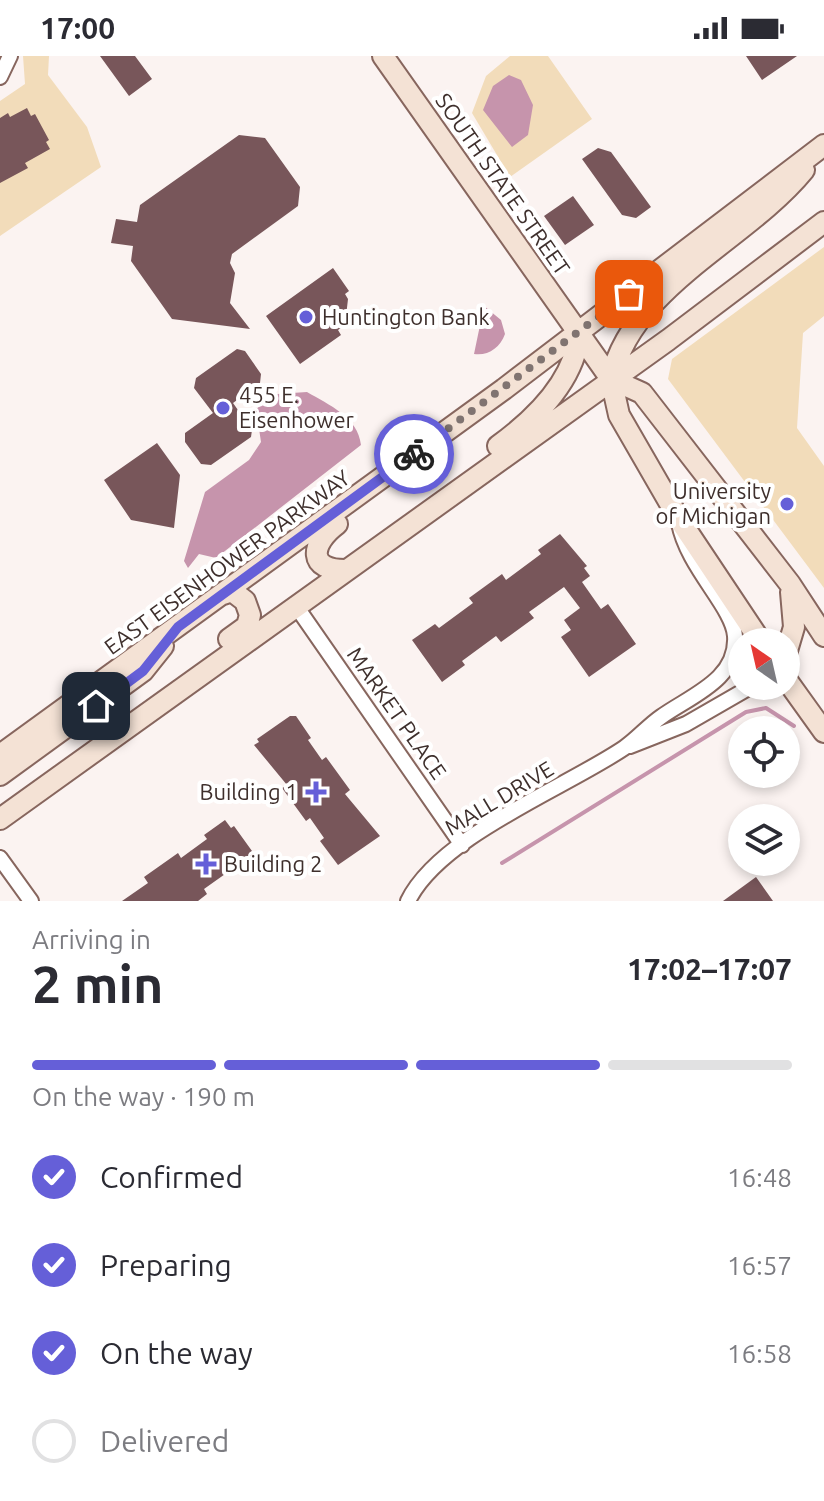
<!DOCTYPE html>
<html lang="en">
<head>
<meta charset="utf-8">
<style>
  :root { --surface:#fff; --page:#f7f7f7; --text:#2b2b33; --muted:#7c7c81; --line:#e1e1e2; --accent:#655fd8 }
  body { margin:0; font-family:Ubuntu,sans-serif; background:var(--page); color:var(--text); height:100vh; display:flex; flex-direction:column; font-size:30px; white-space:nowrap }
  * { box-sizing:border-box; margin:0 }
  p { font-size:26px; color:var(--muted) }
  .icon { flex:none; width:44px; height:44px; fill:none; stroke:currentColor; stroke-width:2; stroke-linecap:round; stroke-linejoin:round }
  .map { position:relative; height:845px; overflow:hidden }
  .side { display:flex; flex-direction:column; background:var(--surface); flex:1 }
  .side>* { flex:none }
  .needle { width:52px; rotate:326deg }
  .controls { position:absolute; left:728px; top:572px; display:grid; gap:16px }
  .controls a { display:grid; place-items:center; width:72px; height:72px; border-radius:50%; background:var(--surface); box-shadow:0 4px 12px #0003; font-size:40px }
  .pin { position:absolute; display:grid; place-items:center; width:68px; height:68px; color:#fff; margin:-34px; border-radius:16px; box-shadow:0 4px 12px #0006 }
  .courier { position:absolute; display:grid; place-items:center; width:80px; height:80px; margin:-40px; border:6px solid #655fd8; border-radius:50%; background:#fff; color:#222; box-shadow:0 2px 10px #0007 }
  .headline em { font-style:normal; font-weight:600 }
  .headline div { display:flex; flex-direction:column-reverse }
  .headline { display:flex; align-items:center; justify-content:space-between; height:136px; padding:0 32px }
  h1 { font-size:52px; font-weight:600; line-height:60px }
  .bar { display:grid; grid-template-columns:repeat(4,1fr); gap:12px 8px; align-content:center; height:96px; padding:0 32px }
  .bar i { height:10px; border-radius:6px; background:var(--line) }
  .bar .on { background:var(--accent) }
  .bar p { grid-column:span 4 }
  ol { padding:0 32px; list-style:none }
  li { display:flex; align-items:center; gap:24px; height:88px }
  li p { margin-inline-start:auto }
  li .icon { padding:8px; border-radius:50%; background:var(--accent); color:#fff; stroke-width:4 }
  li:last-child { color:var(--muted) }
  li i { width:44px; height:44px; border:4px solid var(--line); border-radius:50% }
  .status { display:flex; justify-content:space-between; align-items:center; height:56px; padding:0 40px; background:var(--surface); direction:ltr }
  .status svg { height:22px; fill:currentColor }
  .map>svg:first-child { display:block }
  .green { fill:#f2dcba }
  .water { fill:#c694ac }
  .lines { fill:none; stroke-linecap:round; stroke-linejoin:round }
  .stream { stroke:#c694ac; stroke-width:4 }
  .building { fill:#78565a }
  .street-casing { stroke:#87665e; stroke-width:18 }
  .secondary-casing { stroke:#87665e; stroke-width:24 }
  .street { stroke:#fff; stroke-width:14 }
  .secondary { stroke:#f4e2d5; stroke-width:20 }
  .done { stroke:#807471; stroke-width:8; stroke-dasharray:0 14.4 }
  .route { stroke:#655fd8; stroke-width:10 }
  .poi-dot { fill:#655fd8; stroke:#fff; stroke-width:3 }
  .labels { text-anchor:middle; stroke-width:8; stroke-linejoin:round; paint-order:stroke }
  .street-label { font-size:22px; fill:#3e2f2c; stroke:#fff }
  .poi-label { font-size:22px; fill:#3e2f2c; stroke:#fff; text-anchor:start }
</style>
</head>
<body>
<div class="status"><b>17:00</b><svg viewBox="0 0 49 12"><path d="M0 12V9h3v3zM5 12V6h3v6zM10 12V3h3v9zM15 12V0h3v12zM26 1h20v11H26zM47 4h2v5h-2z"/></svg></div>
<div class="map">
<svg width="824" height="845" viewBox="0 0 824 845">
  <rect width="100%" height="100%" fill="#fbf3f1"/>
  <path class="green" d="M23 0H49L48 19 87 71 101 111 0 180V45L25 28Z
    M510 0H548L592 63 510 121 472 57 486 20Z
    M824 191V260L803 277 797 372 824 410V532L668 323 672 303Z"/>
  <path class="water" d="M509 19 521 24 533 49 528 79 512 91 483 54 493 30Z
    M484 250 501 264 505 278C500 292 488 300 474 298Z
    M307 336C329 349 358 361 361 389L216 502 199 498 188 512 184 505 205 436 249 404 261 386 256 353 277 338Z"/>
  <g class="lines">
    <path class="stream" d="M502 807 746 656 766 652 794 670"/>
  </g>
  <path class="building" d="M100 0H135L152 23 129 40Z
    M746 0H797L762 24Z
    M27 52 31 60 35 58 49 84 46 86 50 93 25 107 28 112 0 127V62L8 57 10 61Z
    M239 79 265 82 300 131 298 150 232 198 230 207 235 217 230 247 250 273 172 263 131 205 133 190 111 187 116 163 137 166 140 149Z
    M598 92 611 96 651 151 636 162 622 159 582 103Z
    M573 140 594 169 565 189 544 160Z
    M333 212 349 235 345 238 348 243 345 269 338 274 341 279 300 308 266 260Z
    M237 293 245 295 261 318 260 327 233 347 252 374 251 381 211 409 201 408 185 386V377L213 357 194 332 196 322Z
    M157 387 180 419 174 472 131 464 104 424Z
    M560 478 587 510 584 512 590 520 582 526 601 553 608 548 636 588 589 621 561 581 571 574 564 564 580 552 564 531 529 556 534 562 501 586 496 580 462 605 465 609 442 626 412 584 435 568 439 572 473 547 469 542 502 518 506 524 541 498 538 494Z
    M290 660H296L311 682 308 684 322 704 326 701 350 734 345 738 380 780 338 809 320 785 324 782 310 762 306 765 282 732 287 729 254 689 259 686 257 683Z
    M225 764 231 772 234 770 252 795 249 798 254 804 238 816 235 811 204 833 207 838 198 845H122L148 827 144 821 178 797 181 802 207 783 204 779Z
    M756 821 773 845H723Z"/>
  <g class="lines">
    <defs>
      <path id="street" d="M0 21 10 0
        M296 550 462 789
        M630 690 686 668 752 630
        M0 802 31 845
        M408 845C440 780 563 733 624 692 637 683 648 670 661 661 690 640 738 624 735 580 733 551 687 511 679 467"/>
      <path id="secondary" d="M383 0 611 323 619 359 679 463 761 586
        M611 323 642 337 790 528 824 580
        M611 323C632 229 746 185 804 114
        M498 390C535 363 575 324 579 277
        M337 468C310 488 307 515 347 514
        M223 538 232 535 245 545 250 559 247 570 229 583
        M786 598 794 571 791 536
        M786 623 824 676
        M0 699 504 333 824 89
        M0 719 143 615 163 590
        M0 763 668 284 824 166"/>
    </defs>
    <use href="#street" class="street-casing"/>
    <use href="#secondary" class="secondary-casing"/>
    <use href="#street" class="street"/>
    <use href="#secondary" class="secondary"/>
  </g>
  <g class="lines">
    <path class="done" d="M414 398 629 238"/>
    <path class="route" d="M96 650 143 615 178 571 414 398"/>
  </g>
  <g class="poi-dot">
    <circle cx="306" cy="261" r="8"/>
    <circle cx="223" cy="352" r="8"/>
    <circle cx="787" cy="448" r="8"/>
    <path d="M312 724h8v8h8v8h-8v8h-8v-8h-8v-8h8z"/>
    <path d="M202 796h8v8h8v8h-8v8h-8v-8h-8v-8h8z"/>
  </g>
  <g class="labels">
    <g class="street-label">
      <text transform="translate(503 128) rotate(55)" y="8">SOUTH STATE STREET</text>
      <text transform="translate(227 506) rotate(-36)" y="8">EAST EISENHOWER PARKWAY</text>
      <text transform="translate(397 657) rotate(55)" y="8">MARKET PLACE</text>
      <text transform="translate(499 742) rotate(-31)" y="8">MALL DRIVE</text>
    </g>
    <g class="poi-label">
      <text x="322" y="269">Huntington Bank</text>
      <text x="239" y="347">455 E.<tspan x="239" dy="25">Eisenhower</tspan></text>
      <text x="771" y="443" text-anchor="end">University<tspan x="771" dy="25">of Michigan</tspan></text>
      <text x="298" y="744" text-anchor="end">Building 1</text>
      <text x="224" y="816">Building 2</text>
    </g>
  </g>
</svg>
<div class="controls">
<a><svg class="needle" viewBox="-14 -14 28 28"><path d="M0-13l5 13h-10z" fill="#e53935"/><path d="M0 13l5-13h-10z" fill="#7c7c81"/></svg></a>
<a><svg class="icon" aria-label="locate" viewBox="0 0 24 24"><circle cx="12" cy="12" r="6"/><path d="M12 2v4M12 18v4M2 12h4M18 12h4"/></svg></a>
<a><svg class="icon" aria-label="layers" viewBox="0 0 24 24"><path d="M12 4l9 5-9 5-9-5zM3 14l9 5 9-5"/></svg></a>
</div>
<div class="pin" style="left:629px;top:238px;background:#ea580c"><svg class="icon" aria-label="bag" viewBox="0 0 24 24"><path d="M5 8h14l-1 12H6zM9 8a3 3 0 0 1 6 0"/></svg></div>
<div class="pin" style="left:96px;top:650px;background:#1f2937"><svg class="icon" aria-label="home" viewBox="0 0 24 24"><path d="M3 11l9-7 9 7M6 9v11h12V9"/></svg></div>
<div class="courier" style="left:414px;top:398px"><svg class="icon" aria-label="bike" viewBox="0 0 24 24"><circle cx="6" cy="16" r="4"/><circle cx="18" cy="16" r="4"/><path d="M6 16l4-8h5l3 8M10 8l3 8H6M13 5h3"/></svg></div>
</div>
<section class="side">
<div class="headline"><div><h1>2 min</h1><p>Arriving in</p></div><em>17:02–17:07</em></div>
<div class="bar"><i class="on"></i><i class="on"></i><i class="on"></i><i></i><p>On the way · 190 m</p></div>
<ol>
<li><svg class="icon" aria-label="check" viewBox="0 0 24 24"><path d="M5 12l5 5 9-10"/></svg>Confirmed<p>16:48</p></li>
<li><svg class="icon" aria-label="check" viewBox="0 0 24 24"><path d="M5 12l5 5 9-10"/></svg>Preparing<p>16:57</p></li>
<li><svg class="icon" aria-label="check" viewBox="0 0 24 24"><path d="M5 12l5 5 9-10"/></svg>On the way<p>16:58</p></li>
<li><i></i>Delivered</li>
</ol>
</section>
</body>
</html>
